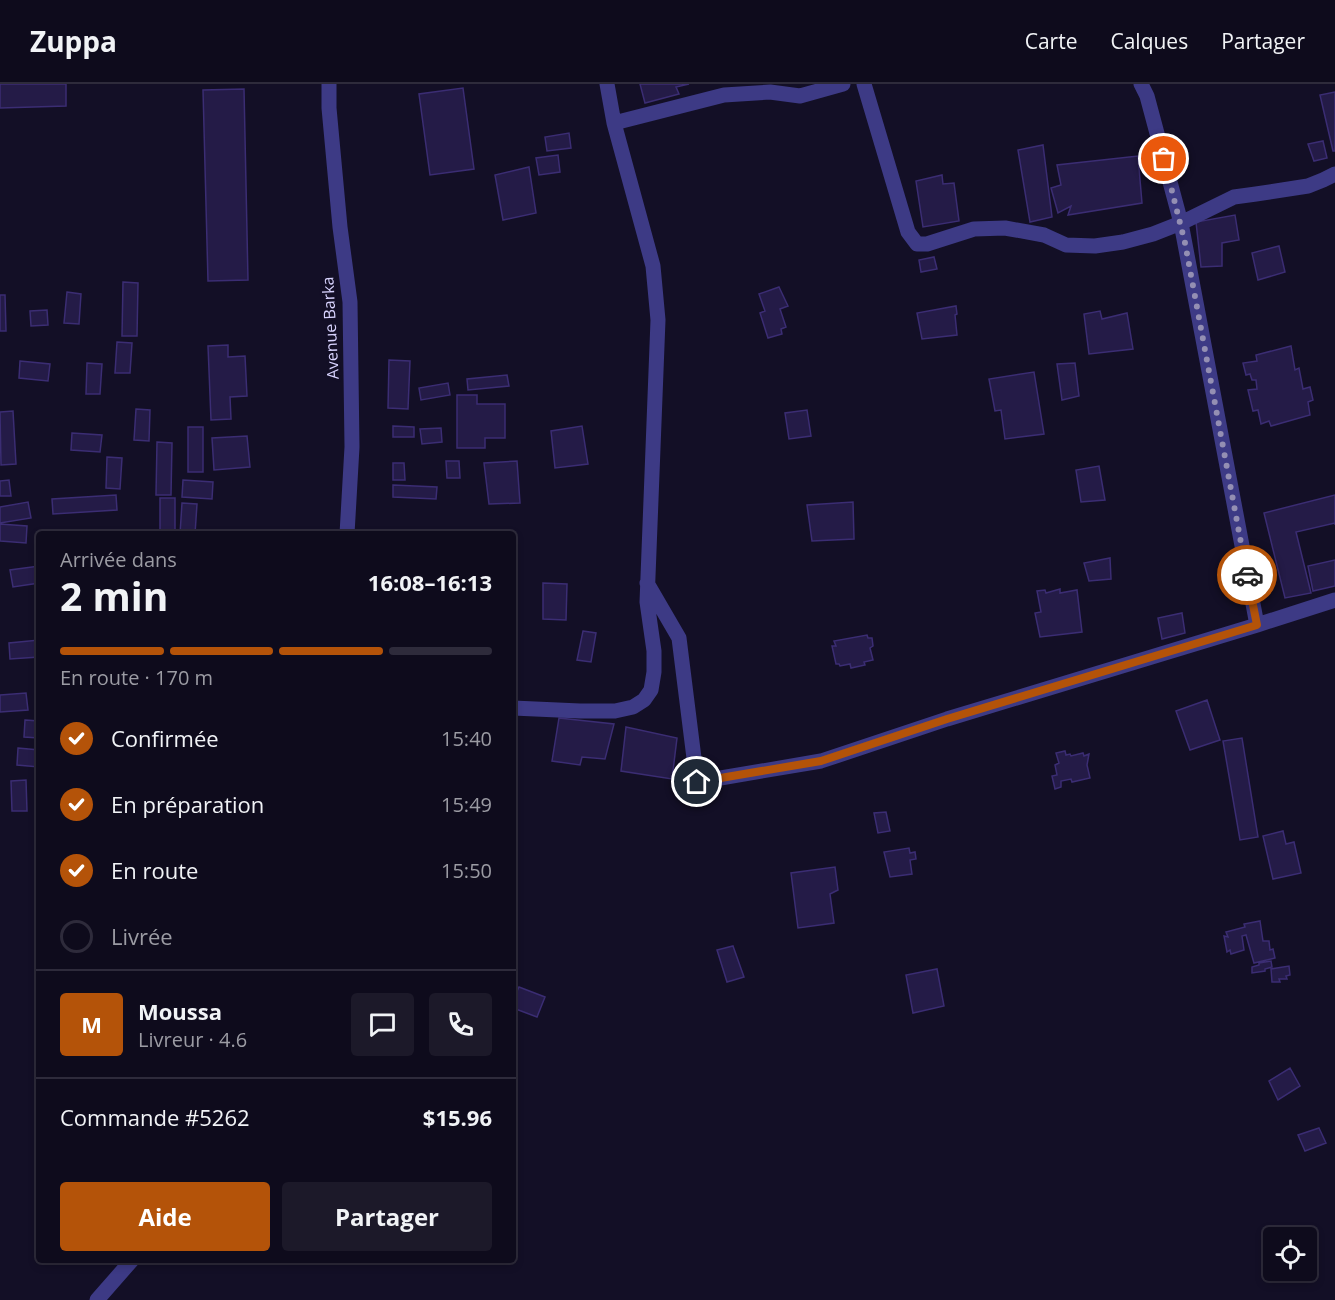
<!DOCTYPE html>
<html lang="fr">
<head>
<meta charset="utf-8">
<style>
  :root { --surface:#0e0b1c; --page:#1c1929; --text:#f1f3f6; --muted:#9b9ba3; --line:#2e2b3b; --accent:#b45309 }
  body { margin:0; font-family:"Open Sans",sans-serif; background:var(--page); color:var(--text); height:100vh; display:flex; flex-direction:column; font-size:22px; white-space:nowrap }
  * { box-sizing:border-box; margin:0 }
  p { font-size:20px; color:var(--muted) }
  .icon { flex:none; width:33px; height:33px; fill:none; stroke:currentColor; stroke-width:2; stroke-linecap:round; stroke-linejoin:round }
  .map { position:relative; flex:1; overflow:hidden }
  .side { position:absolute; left:36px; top:447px; width:480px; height:732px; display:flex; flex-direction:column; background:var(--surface); border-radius:6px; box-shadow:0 3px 9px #0003,0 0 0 2px var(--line) }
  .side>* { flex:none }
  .fabs { position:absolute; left:1263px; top:1143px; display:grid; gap:12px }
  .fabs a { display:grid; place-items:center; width:54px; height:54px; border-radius:6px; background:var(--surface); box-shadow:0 3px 9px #0003,0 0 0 2px var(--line); font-size:30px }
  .pin { position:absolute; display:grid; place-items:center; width:51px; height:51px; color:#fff; margin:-26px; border:3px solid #fff; border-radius:50%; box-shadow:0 2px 6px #0007 }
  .courier { position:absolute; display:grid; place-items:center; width:60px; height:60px; margin:-30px; border:4px solid #b45309; border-radius:50%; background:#fff; color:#222; box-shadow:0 2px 8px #0007 }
  .headline em { font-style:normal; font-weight:700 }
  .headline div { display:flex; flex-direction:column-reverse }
  .headline { display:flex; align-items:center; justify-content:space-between; height:102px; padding:0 24px }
  h1 { font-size:39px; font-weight:700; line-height:45px }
  .bar { display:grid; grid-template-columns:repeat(4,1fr); gap:9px 6px; align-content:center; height:72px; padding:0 24px }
  .bar i { height:8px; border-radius:4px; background:var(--line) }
  .bar .selected { background:var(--accent) }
  .bar p { grid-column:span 4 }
  .line { display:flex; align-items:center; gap:15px; padding:0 24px; border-top:2px solid var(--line) }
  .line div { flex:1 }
  .round { display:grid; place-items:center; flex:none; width:63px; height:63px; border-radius:6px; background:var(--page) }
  ol { padding:0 24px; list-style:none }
  li { display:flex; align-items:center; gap:18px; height:66px }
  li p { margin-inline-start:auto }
  li .icon { padding:6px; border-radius:50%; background:var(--accent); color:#fff; stroke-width:4 }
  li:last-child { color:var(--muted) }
  li i { width:33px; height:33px; border:3px solid var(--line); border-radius:50% }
  .cta { display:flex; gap:12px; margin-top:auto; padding:12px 24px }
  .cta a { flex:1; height:69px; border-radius:6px; background:var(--accent); color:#fff; font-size:24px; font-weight:700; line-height:69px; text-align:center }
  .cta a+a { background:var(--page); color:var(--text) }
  header { display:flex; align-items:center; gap:36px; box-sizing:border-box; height:84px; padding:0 30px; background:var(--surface); border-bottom:2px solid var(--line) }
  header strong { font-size:28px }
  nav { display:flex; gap:33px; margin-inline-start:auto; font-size:21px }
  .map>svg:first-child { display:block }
  .building { fill:#241b47; stroke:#3b2d73; stroke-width:1.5 }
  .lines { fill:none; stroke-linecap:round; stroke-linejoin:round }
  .street { stroke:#3d3a85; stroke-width:15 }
  .done { stroke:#948fb3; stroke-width:6; stroke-dasharray:0 10.8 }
  .route { stroke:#b45309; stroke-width:8 }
  .labels { text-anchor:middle; stroke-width:5; stroke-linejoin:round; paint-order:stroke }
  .street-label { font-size:16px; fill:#d9d4ff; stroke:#130f26 }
</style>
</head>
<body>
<header>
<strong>Zuppa</strong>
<nav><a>Carte</a><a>Calques</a><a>Partager</a></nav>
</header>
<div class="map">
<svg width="1335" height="1216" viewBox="0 0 1335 1216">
  <rect width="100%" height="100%" fill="#130f26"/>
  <path class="building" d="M0 0H66V22L0 24Z
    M640 0H689L676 3 679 10 645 19Z
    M463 4 474 85 430 91 419 10Z
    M244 5 248 196 208 197 203 6Z
    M1335 8V67H1333L1320 11Z
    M569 49 571 64 547 67 545 53Z
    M1323 57 1327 74 1314 77 1308 60Z
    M1043 61 1052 133 1030 138 1018 66Z
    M558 71 560 88 539 91 536 74Z
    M1138 72 1142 119 1068 131 1071 122 1058 129 1051 104 1061 101 1057 81Z
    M529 83 536 129 503 136 495 91Z
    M942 91 943 100 954 99 959 137 923 143 916 97Z
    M1235 131 1239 156 1222 159V182L1201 183 1196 138Z
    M1279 162 1285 188 1258 196 1252 169Z
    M934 173 937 185 921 188 919 176Z
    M123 198 138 199 137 252H122Z
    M779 203 788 222 780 225 786 243 781 245 782 250 768 254 760 229 765 227 759 210Z
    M67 208 81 210 79 240 64 239Z
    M0 211H5L6 247H0Z
    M956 222 957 230 955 231 957 251 922 255 917 229Z
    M47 226 48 241 31 242 30 227Z
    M1100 227 1102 235 1127 229 1133 265 1089 270 1084 230Z
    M117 258 132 259 130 289H115Z
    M228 261V273L245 272 247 312 230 313 231 335 211 336 208 262Z
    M1291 262 1295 286 1299 284 1303 305 1310 303 1313 316 1308 318 1310 331 1271 342 1269 337 1261 340 1258 326 1253 327 1248 306 1257 305 1256 296H1252L1250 290 1246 291 1243 279 1257 277 1256 271Z
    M389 276 410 277 408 325 388 324Z
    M20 277 50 280 48 297 19 294Z
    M87 279 102 280 100 310H86Z
    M1075 279 1079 312 1062 316 1057 280Z
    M1034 288 1044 350 1005 355 1001 326 995 327 989 295Z
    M507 291 509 302 468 306 467 295Z
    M448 299 450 311 421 316 419 304Z
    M457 311H477V320H505V354H485V364H457Z
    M136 325 150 326 149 357 134 356Z
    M807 326 811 352 789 355 785 329Z
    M13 327 16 380 1 381 0 328Z
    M393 342 414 343V353H393Z
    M582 342 588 380 555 384 551 347Z
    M188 343H203V388H188Z
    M441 344 442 358 422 360 420 345Z
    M72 349 102 351 100 368 71 366Z
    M247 352 250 383 214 386 212 354Z
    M157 358 172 359 171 411H156Z
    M107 373 122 374 120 405 106 404Z
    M446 377H459L460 394H447Z
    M517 377 520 419 489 420 484 379Z
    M393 379H404L405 396H393Z
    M1099 382 1105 416 1081 418 1076 386Z
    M9 396 11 412H0V397Z
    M183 396 213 398 212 415 182 413Z
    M393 401 437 403 436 415 393 413Z
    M116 411 117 426 53 430 52 415Z
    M1335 411V441V439L1296 448 1311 509 1285 514 1264 429Z
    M160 414H175V450H160Z
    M28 418 31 434 0 439V423Z
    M853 418 854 455 812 457 807 421Z
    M182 419 197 420 195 450H180Z
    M0 440 27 442 26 459 0 457Z
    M1110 474 1111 495 1089 497 1084 479Z
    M1335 476V502L1313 507 1308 482Z
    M39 482V499L13 503 10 486Z
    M543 499 567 500 566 536 543 535Z
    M1060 505V509L1077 506 1082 548 1040 553 1035 529 1041 528 1037 507 1045 506 1046 509Z
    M1182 529 1185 549 1162 555 1158 534Z
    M583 547 596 549 591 578 577 576Z
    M867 551 868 554H872L873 562 870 564 873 576 864 578 865 581 851 584 850 580 840 582 839 580H836L832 562H836L834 557Z
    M39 556V573L10 575 9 559Z
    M26 609 28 626 0 628V611Z
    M1207 616 1220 656 1190 666 1176 627Z
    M559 634 614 640 605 675 582 673 580 681 552 677Z
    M25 636 39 637V654L24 653Z
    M626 643 677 654 672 695 621 687Z
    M1242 654 1258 753 1240 756 1223 657Z
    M18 664 39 666V683L17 681Z
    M1065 667 1066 671 1070 670 1071 672 1083 669 1084 672 1089 670 1087 681 1090 694 1072 698 1071 695 1061 697V703L1055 705 1052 692 1057 691 1055 681 1059 679 1056 669Z
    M26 696 27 727H12L11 697Z
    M886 728 890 747 878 749 874 729Z
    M1283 747 1286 760 1294 758 1301 789 1273 795 1263 752Z
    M909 764 910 769 915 768 916 775 910 776 912 790 890 793 884 768Z
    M835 783 838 806 830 810 834 839 798 844 791 789Z
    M1260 837 1263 857H1269L1270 866 1273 865 1275 874 1254 879 1246 851 1242 852 1244 866 1231 870 1230 866 1227 868 1224 852 1228 853 1226 848 1245 843 1244 840Z
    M733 862 744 893 727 898 717 866Z
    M1271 877 1272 883 1265 885V887L1252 889V883L1259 881V879Z
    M1289 882 1290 891 1286 892 1287 895H1279L1280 898H1272L1271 885Z
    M937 885 944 922 913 929 906 891Z
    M519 903 545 913 537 933 513 924V916Z
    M1290 984 1300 1002 1278 1016 1269 997Z
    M1319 1044 1326 1059 1305 1067 1298 1051Z"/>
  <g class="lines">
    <path class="street" d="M329 0V24L340 143 350 218 352 363 347 450
      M864 0 908 148 917 160H927L974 145 1005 144 1044 151 1066 161 1095 162 1123 158 1153 150 1181 139 1234 113 1256 110 1308 102 1323 96 1335 90
      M614 39 724 11 770 8 800 12 843 0
      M647 499 679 554 697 698 821 677 947 635 1257 541 1181 139 1147 12 1141 0
      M1257 541 1335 516
      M513 624 580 627H615L633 623 644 616 651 606 654 588V567L647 518 658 236 653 182 614 39 607 0
      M97 1216 132 1176"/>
  </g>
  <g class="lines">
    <path class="done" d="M1164 75 1185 159 1247 491"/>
    <path class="route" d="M697 698 821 677 947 635 1257 541 1247 491"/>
  </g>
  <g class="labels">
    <g class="street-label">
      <text transform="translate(330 244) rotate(-93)" y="6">Avenue Barka</text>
    </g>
  </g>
</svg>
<div class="fabs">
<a><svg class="icon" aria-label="locate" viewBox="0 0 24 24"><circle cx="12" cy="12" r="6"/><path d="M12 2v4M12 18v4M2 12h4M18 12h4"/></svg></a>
</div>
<div class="pin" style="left:1164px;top:75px;background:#ea580c"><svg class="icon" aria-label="bag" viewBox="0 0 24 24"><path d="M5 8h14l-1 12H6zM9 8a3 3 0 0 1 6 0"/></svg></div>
<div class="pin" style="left:697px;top:698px;background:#1f2937"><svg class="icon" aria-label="home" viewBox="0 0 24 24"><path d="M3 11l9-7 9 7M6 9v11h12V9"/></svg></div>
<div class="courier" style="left:1247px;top:491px"><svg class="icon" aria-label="car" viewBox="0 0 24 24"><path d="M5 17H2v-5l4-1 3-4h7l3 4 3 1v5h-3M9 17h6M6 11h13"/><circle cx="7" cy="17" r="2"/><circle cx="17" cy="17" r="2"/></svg></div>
<section class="side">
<div class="headline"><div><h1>2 min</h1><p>Arrivée dans</p></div><em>16:08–16:13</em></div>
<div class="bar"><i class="selected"></i><i class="selected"></i><i class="selected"></i><i></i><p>En route · 170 m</p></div>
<ol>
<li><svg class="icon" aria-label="check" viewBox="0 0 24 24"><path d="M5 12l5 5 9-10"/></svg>Confirmée<p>15:40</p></li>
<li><svg class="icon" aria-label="check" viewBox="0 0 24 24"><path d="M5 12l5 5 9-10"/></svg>En préparation<p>15:49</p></li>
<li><svg class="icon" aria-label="check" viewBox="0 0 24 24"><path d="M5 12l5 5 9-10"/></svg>En route<p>15:50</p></li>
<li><i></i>Livrée</li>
</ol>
<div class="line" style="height:108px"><b class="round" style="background:var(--accent);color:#fff">M</b><div><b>Moussa</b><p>Livreur · 4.6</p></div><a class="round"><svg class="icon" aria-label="chat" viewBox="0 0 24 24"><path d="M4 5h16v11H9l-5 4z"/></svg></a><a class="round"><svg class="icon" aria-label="phone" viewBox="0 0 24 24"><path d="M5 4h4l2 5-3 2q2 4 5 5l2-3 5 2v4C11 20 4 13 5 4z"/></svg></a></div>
<div class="line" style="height:78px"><div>Commande #5262</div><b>$15.96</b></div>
<div class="cta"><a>Aide</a><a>Partager</a></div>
</section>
</div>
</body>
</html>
